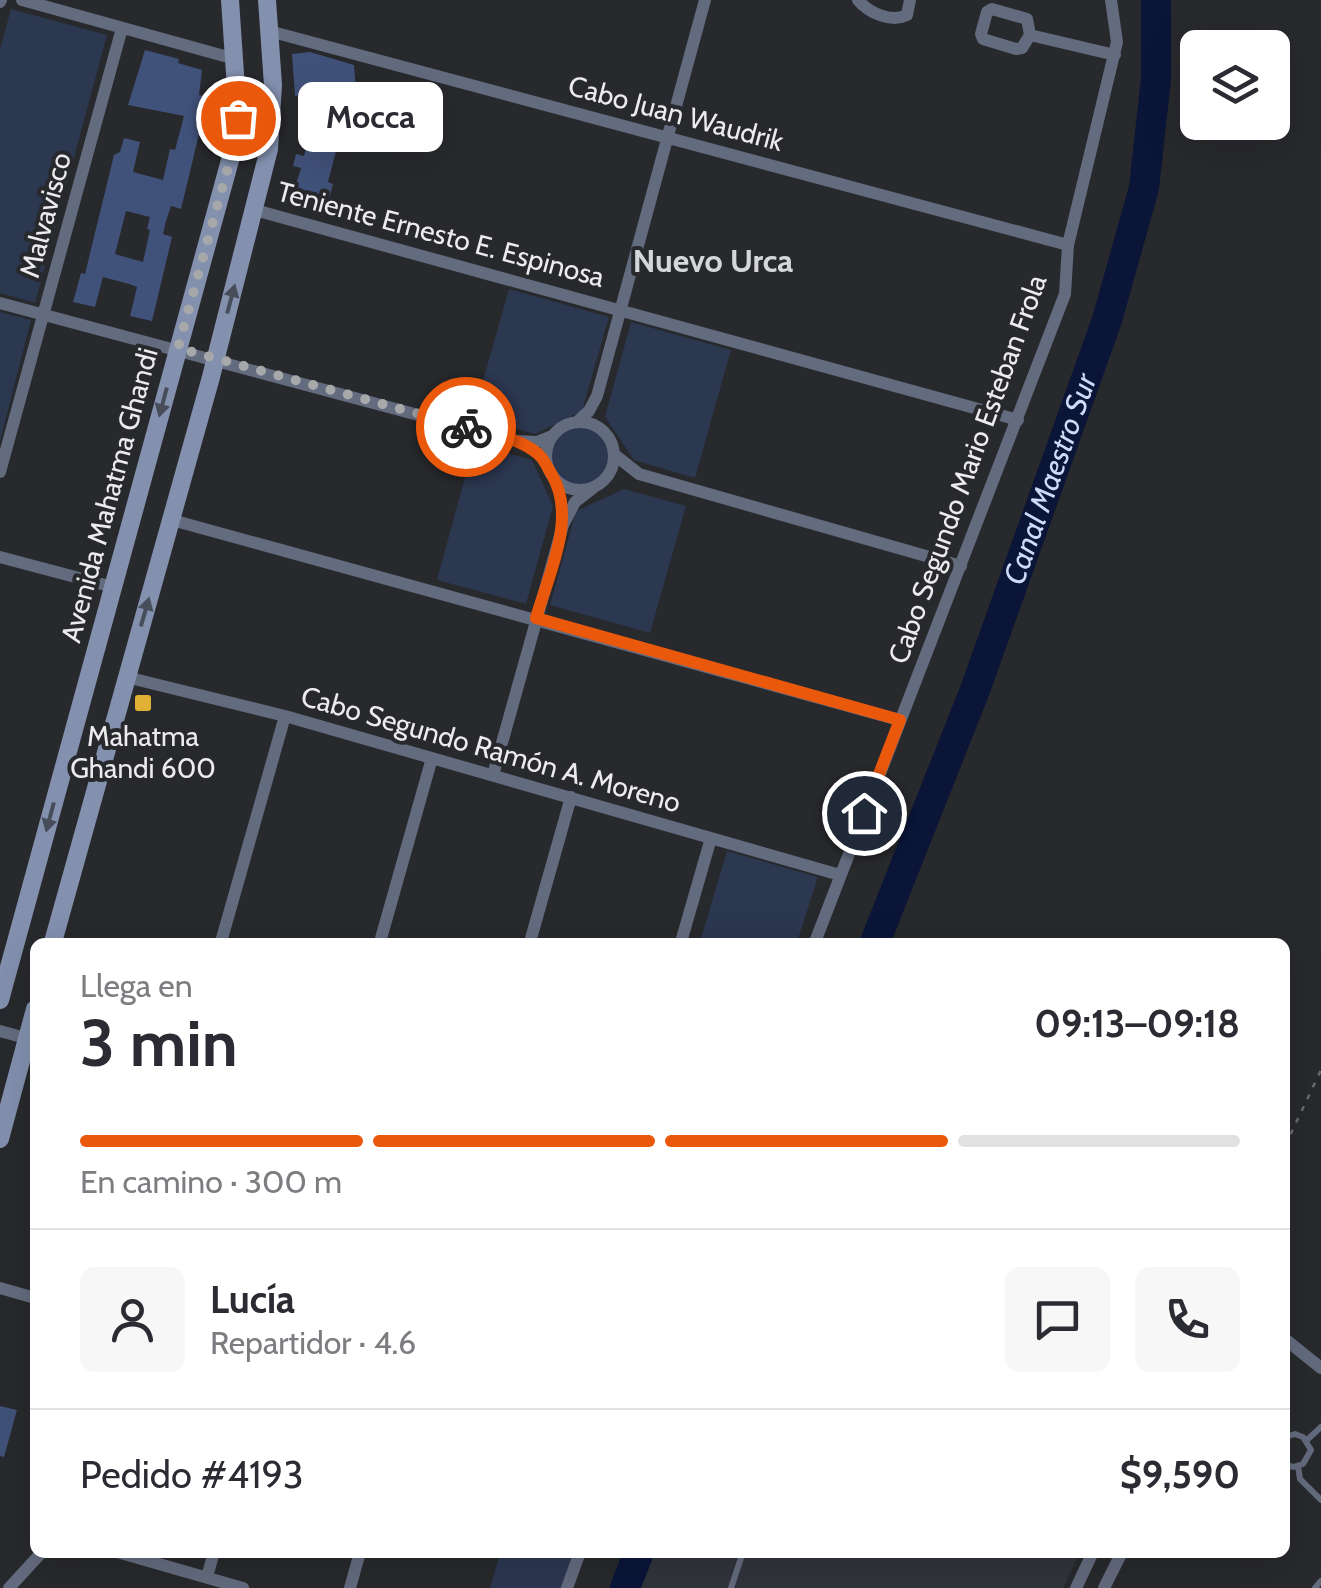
<!DOCTYPE html>
<html lang="es">
<head>
<meta charset="utf-8">
<style>
  :root { --surface:#fff; --page:#f7f7f7; --text:#2b2b33; --muted:#7c7c81; --line:#e1e1e2; --accent:#ea580c }
  body { margin:0; font-family:Cabin,sans-serif; background:var(--page); color:var(--text); height:100vh; display:flex; flex-direction:column; font-size:38px; white-space:nowrap }
  * { box-sizing:border-box; margin:0 }
  p { font-size:32px; color:var(--muted) }
  .icon { flex:none; width:55px; height:55px; fill:none; stroke:currentColor; stroke-width:2; stroke-linecap:round; stroke-linejoin:round }
  .map { position:relative; flex:1; overflow:hidden }
  .drawer { position:absolute; left:30px; top:938px; width:1260px; height:620px; display:flex; flex-direction:column; background:var(--surface); border-radius:15px; box-shadow:0 10px 40px #0002 }
  .drawer>* { flex:none }
  .tools { position:absolute; left:1180px; top:30px; display:grid; gap:20px }
  .tools a { display:grid; place-items:center; width:110px; height:110px; border-radius:15px; background:var(--surface); box-shadow:0 10px 40px #0002; font-size:50px }
  .pin { position:absolute; display:grid; place-items:center; width:85px; height:85px; color:#fff; margin:-42px; border:5px solid #fff; border-radius:50%; box-shadow:0 2px 10px #0007 }
  .courier { position:absolute; display:grid; place-items:center; width:100px; height:100px; margin:-50px; border:8px solid #ea580c; border-radius:50%; background:#fff; color:#222; box-shadow:0 2px 12px #0007 }
  .bubble { position:absolute; height:70px; border-radius:15px; background:var(--surface); box-shadow:0 10px 40px #0002; font-size:32px; font-weight:800; line-height:70px; text-align:center }
  .summary em { font-style:normal; font-weight:800 }
  .summary div { display:flex; flex-direction:column-reverse }
  .summary { display:flex; align-items:center; justify-content:space-between; height:170px; padding:0 50px }
  h1 { font-size:65px; font-weight:800; line-height:75px }
  .bar { display:grid; grid-template-columns:repeat(4,1fr); gap:15px 10px; align-content:center; height:120px; padding:0 50px }
  .bar i { height:12px; border-radius:8px; background:var(--line) }
  .bar .selected { background:var(--accent) }
  .bar p { grid-column:span 4 }
  .line { display:flex; align-items:center; gap:25px; padding:0 50px; border-top:2px solid var(--line) }
  .line div { flex:1 }
  .round { display:grid; place-items:center; flex:none; width:105px; height:105px; border-radius:15px; background:var(--page) }
  .map>svg:first-child { display:block }
  .built { fill:#31343b }
  .green { fill:#2c3750 }
  .lines { fill:none; stroke-linecap:round; stroke-linejoin:round }
  .river { stroke:#0a1538; stroke-width:30 }
  .building { fill:#41527a; fill-rule:evenodd }
  .path { stroke:#6a6b6d; stroke-width:2.5; stroke-dasharray:5 8; stroke-linecap:butt }
  .lane { stroke:#636b7e; stroke-width:6 }
  .street { stroke:#636b7e; stroke-width:12 }
  .secondary { stroke:#8390ae; stroke-width:18 }
  .oneway { fill:#484d5a }
  .done { stroke:#a7a8aa; stroke-width:10; stroke-dasharray:0 18 }
  .route { stroke:#ea580c; stroke-width:12 }
  .poi-dot { fill:#e0b034; stroke:#28292c; stroke-width:4 }
  .labels { text-anchor:middle; stroke-width:8; stroke-linejoin:round; paint-order:stroke }
  .street-label { font-size:28px; fill:#ececee; stroke:#28292c }
  .poi-label { font-size:28px; fill:#ececee; stroke:#28292c }
  .water-label { font-size:30px; font-style:italic; fill:#cfdbf6; stroke:#28292c }
  .quarter-label { font-size:32px; font-weight:bold; fill:#d5d6d9; stroke:#28292c }
</style>
</head>
<body>
<div class="map">
<svg width="1321" height="1588" viewBox="0 0 1321 1588">
  <rect width="100%" height="100%" fill="#28292c"/>
  <path class="built" d="M645 1553H1080L1063 1588H632Z"/>
  <path class="green" d="M11 9 107 35 35 303 0 293V49Z
    M509 289 609 317 582 411 535 434 473 416Z
    M0 312 31 320 0 441Z
    M631 322 731 350 695 478 634 460 605 417Z
    M547 455a33 33 0 1 1 66 0a33 33 0 1 1-66 0Z
    M474 444 532 460 553 506 526 604 437 580Z
    M624 489 686 506 650 633 550 605 576 511Z
    M727 851 818 877 797 942H700Z
    M500 1553H580L567 1588H490Z"/>
  <g class="lines">
    <g class="river">
      <path id="s1" d="M875 942 975 690 1107 320 1144 188 1156 79V0"/>
      <path d="M625 1588 639 1552"/>
    </g>
  </g>
  <path class="building" d="M145 50 179 59 178 63 202 70 199 95 203 96 200 108 205 109 181 209 171 206 166 221 163 234 172 237 152 321 130 316 137 287 129 284 103 277 95 307 73 302 81 273 85 274 114 155 120 152 124 138 140 142 133 172 163 180 170 149 175 150 184 116 128 105ZM126 211 150 217 147 229 150 230 143 262 115 254Z
    M310 52 354 65 356 92 341 93 345 132H341L328 182 333 184 327 207 300 200 302 193 294 191 301 168 293 166 296 154 304 156 309 137 304 95 295 96 292 54Z
    M0 1406 17 1410 4 1457 0 1456Z"/>
  <g class="lines">
    <path class="path" d="M1285 1146 1321 1070"/>
    <path class="lane" d="M1285 1437 1295 1434 1303 1437 1311 1450 1303 1464 1293 1467 1285 1464
      M1307 1440 1321 1427
      M1298 1466 1300 1479 1321 1500
      M731 1588 743 1552
      M1315 1588 1321 1581"/>
    <path class="street" d="M22 0 235 59
      M858 0C869 13 891 23 907 15L910 0
      M0 2 1 0
      M269 31 1068 245
      M1030 35 1022 48 1016 49 983 39 981 34 987 12 992 9 1027 19 1030 35 1115 55
      M255 210 1018 420
      M0 303 515 441 537 442 552 436
      M546 456a34 34 0 1 1 68 0a34 34 0 1 1-68 0Z
      M577 422 589 411 597 396 705 0
      M615 455 639 474 961 566
      M0 472 122 28
      M172 520 899 720
      M0 557 113 587
      M126 677 285 716 840 875
      M493 775 563 525 575 502 593 488
      M221 942 285 716
      M380 942 432 758
      M530 942 571 797
      M681 942 711 838
      M815 942 1065 294 1068 245 1117 42 1111 0
      M0 1031 33 1040
      M0 1288 35 1298
      M1285 1339 1321 1368
      M117 1552 243 1588
      M207 1577 214 1552
      M9 1588 42 1552
      M350 1588 360 1552
      M567 1588 580 1552
      M1076 1588 1093 1552
      M1104 1588 1122 1552"/>
    <path class="secondary" d="M53 942 211 377 269 149 273 85 267 0
      M0 1000 235 142 238 118 230 0
      M0 1139 35 1009"/>
  </g>
  <defs><path id="oneway-solid" d="M-6-.8H1V-3.2L6.5 0L1 3.2V.8H-6Z" transform="scale(2.5)"/></defs>
  <g class="oneway">
    <use href="#oneway-solid" transform="translate(231 299) rotate(-75)"/>
    <use href="#oneway-solid" transform="translate(163 402) rotate(105)"/>
    <use href="#oneway-solid" transform="translate(145 612) rotate(-74)"/>
    <use href="#oneway-solid" transform="translate(50 817) rotate(105)"/>
  </g>
  <g class="lines">
    <path class="done" d="M238 118 235 142 178 348 466 427"/>
    <path class="route" d="M466 427C488 433 514 437 533 450 543 456 546 465 552 475 577 518 549 573 536 618L900 720 864 813"/>
  </g>
  <rect class="poi-dot" x="133" y="693" width="20" height="20" rx="5"/>
  <g class="labels">
    <g class="street-label">
      <text transform="translate(676 113) rotate(15)" y="10">Cabo Juan Waudrik</text>
      <text transform="translate(45 215) rotate(-75)" y="10">Malvavisco</text>
      <text transform="translate(441 234) rotate(15)" y="10">Teniente Ernesto E. Espinosa</text>
      <text transform="translate(967 469) rotate(-70)" y="10">Cabo Segundo Mario Esteban Frola</text>
      <text transform="translate(109 495) rotate(-75)" y="10">Avenida Mahatma Ghandi</text>
      <text transform="translate(491 749) rotate(16)" y="10">Cabo Segundo Ramón A. Moreno</text>
    </g>
    <g class="poi-label">
      <text x="143" y="746">Mahatma<tspan x="143" dy="32">Ghandi 600</tspan></text>
    </g>
    <g class="water-label">
      <text dy="10" stroke="none"><textPath href="#s1" startOffset="495">Canal Maestro Sur</textPath></text>
    </g>
    <g class="quarter-label">
      <text x="713" y="272">Nuevo Urca</text>
    </g>
  </g>
</svg>
<div class="tools">
<a><svg class="icon" aria-label="layers" viewBox="0 0 24 24"><path d="M12 4l9 5-9 5-9-5zM3 14l9 5 9-5"/></svg></a>
</div>
<div class="pin" style="left:238px;top:118px;background:#ea580c"><svg class="icon" aria-label="bag" viewBox="0 0 24 24"><path d="M5 8h14l-1 12H6zM9 8a3 3 0 0 1 6 0"/></svg></div>
<div class="pin" style="left:864px;top:813px;background:#1f2937"><svg class="icon" aria-label="home" viewBox="0 0 24 24"><path d="M3 11l9-7 9 7M6 9v11h12V9"/></svg></div>
<div class="courier" style="left:466px;top:427px"><svg class="icon" aria-label="bike" viewBox="0 0 24 24"><circle cx="6" cy="16" r="4"/><circle cx="18" cy="16" r="4"/><path d="M6 16l4-8h5l3 8M10 8l3 8H6M13 5h3"/></svg></div>
<div class="bubble" style="left:298px;top:82px;width:145px">Mocca</div>
<section class="drawer">
<div class="summary"><div><h1>3 min</h1><p>Llega en</p></div><em>09:13–09:18</em></div>
<div class="bar"><i class="selected"></i><i class="selected"></i><i class="selected"></i><i></i><p>En camino · 300 m</p></div>
<div class="line" style="height:180px"><a class="round"><svg class="icon" aria-label="person" viewBox="0 0 24 24"><circle cx="12" cy="8" r="4"/><path d="M4 21q1-7 8-7t8 7"/></svg></a><div><b>Lucía</b><p>Repartidor · 4.6</p></div><a class="round"><svg class="icon" aria-label="chat" viewBox="0 0 24 24"><path d="M4 5h16v11H9l-5 4z"/></svg></a><a class="round"><svg class="icon" aria-label="phone" viewBox="0 0 24 24"><path d="M5 4h4l2 5-3 2q2 4 5 5l2-3 5 2v4C11 20 4 13 5 4z"/></svg></a></div>
<div class="line" style="height:130px"><div>Pedido #4193</div><b>$9,590</b></div>
</section>
</div>
</body>
</html>
